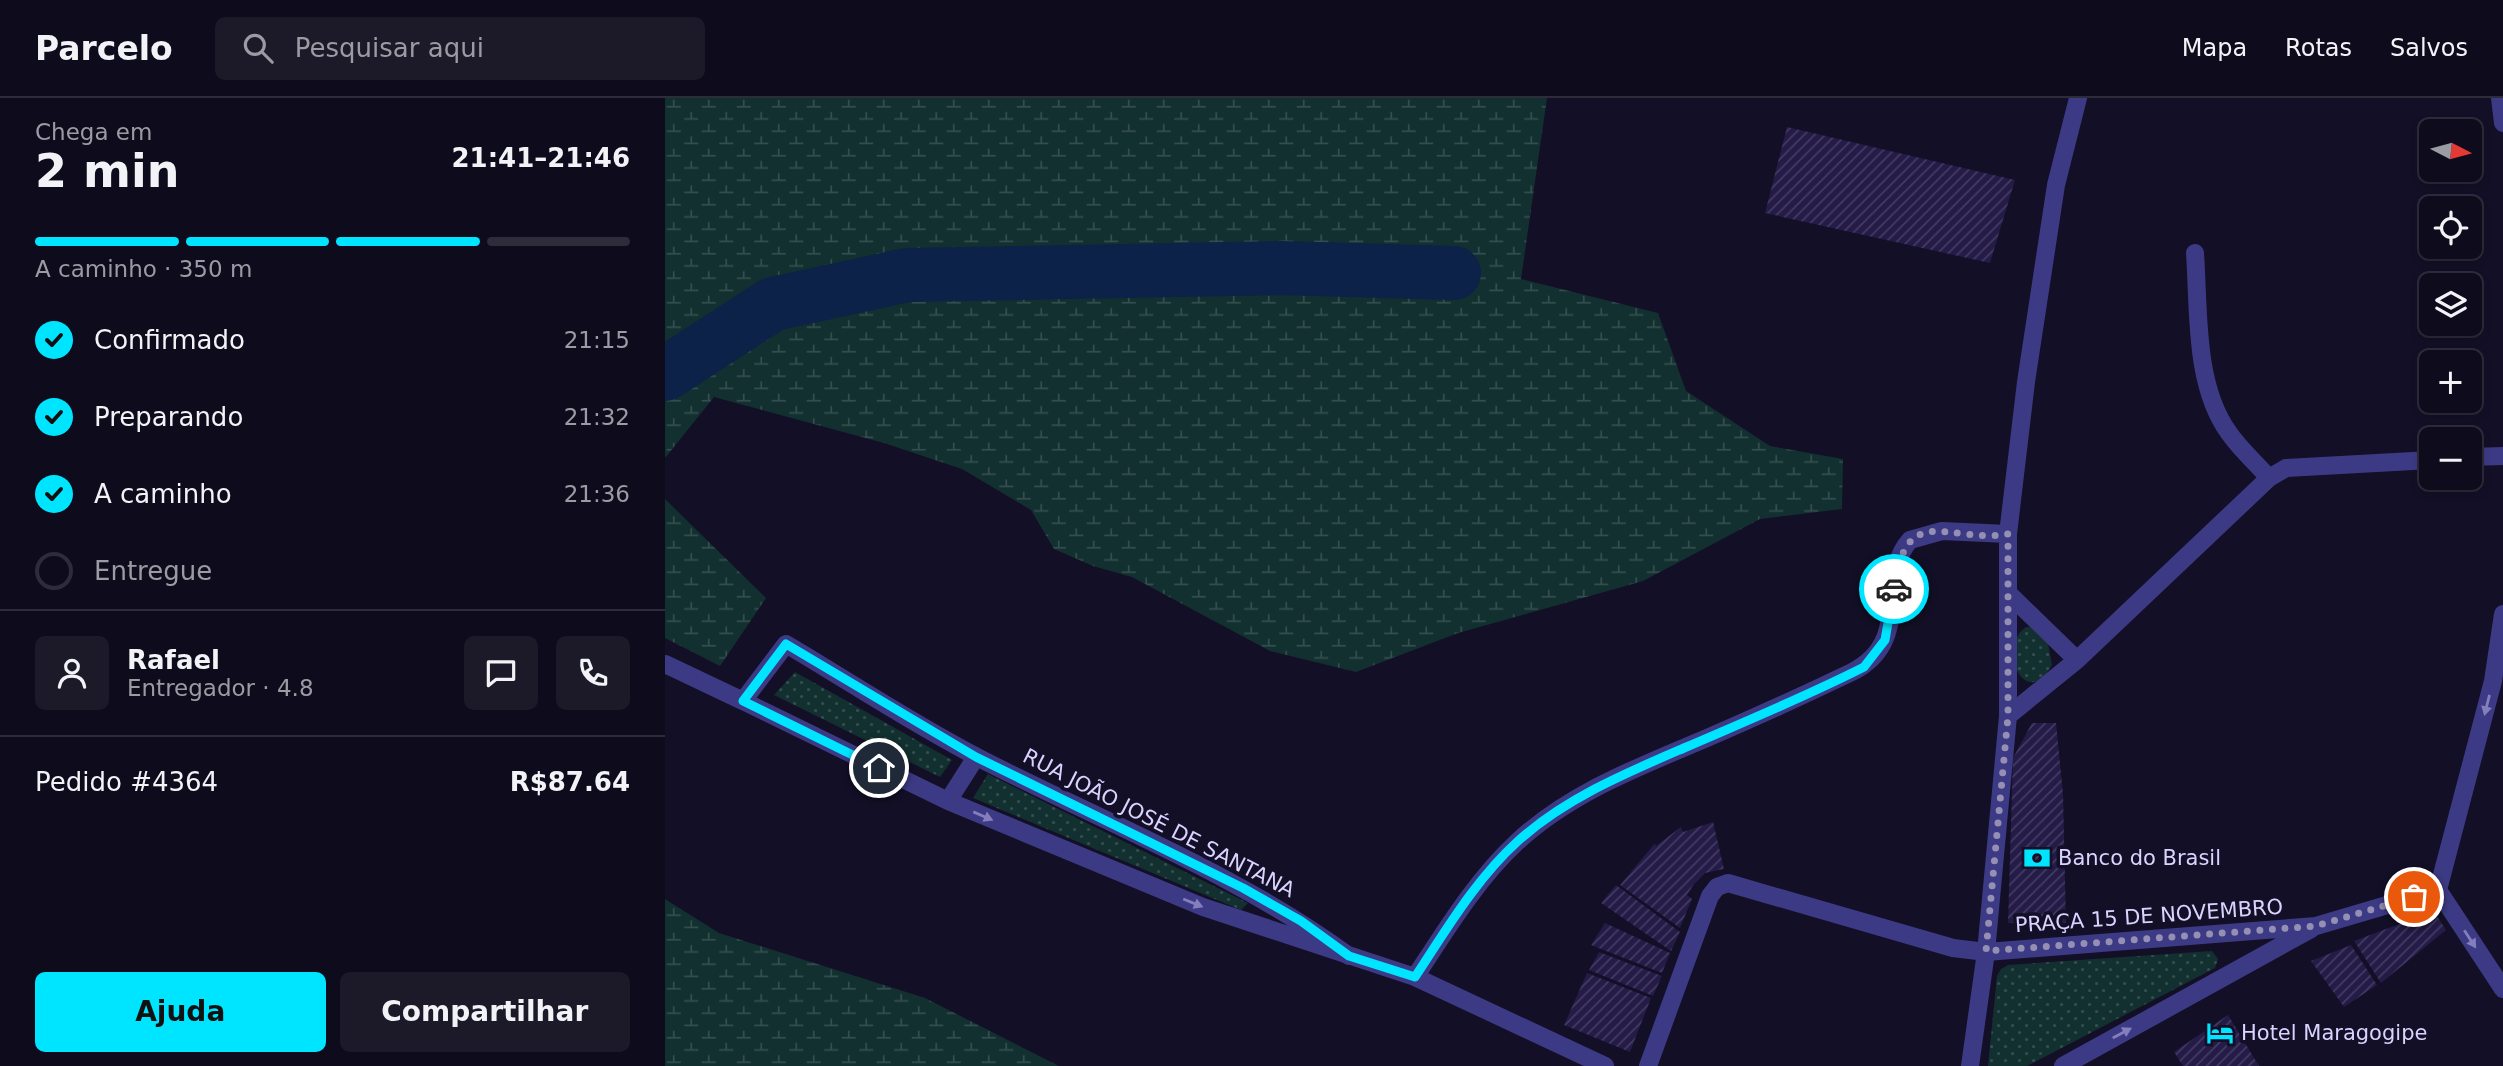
<!DOCTYPE html>
<html lang="pt">
<head>
<meta charset="utf-8">
<style>
  :root { --surface:#0e0b1c; --page:#1c1929; --text:#f1f3f6; --muted:#9b9ba3; --line:#2e2b3b; --accent:#00e5ff }
  body { margin:0; font-family:"DejaVu Sans",sans-serif; background:var(--page); color:var(--text); height:100vh; display:flex; flex-direction:column; font-size:26px; white-space:nowrap }
  * { box-sizing:border-box; margin:0 }
  p { font-size:23px; color:var(--muted) }
  .icon { flex:none; width:38px; height:38px; fill:none; stroke:currentColor; stroke-width:2; stroke-linecap:round; stroke-linejoin:round }
  .map { position:relative; flex:1; overflow:hidden }
  .side { display:flex; flex-direction:column; background:var(--surface); width:665px }
  .side>* { flex:none }
  .needle { width:46px; rotate:96deg }
  .fabs { position:absolute; left:1754px; top:21px; display:grid; gap:14px }
  .fabs a { display:grid; place-items:center; width:63px; height:63px; border-radius:10px; background:var(--surface); box-shadow:0 4px 10px #0003,0 0 0 2px var(--line); font-size:35px }
  .pin { position:absolute; display:grid; place-items:center; width:60px; height:60px; color:#fff; margin:-30px; border:4px solid #fff; border-radius:50%; box-shadow:0 2px 7px #0007 }
  .courier { position:absolute; display:grid; place-items:center; width:70px; height:70px; margin:-35px; border:5px solid #00e5ff; border-radius:50%; background:#fff; color:#222; box-shadow:0 2px 9px #0007 }
  .headline em { font-style:normal; font-weight:800 }
  .headline div { display:flex; flex-direction:column-reverse }
  .headline { display:flex; align-items:center; justify-content:space-between; height:119px; padding:0 35px }
  h1 { font-size:46px; font-weight:800; line-height:52px }
  .bar { display:grid; grid-template-columns:repeat(4,1fr); gap:10px 7px; align-content:center; height:84px; padding:0 35px }
  .bar i { height:9px; border-radius:5px; background:var(--line) }
  .bar .active { background:var(--accent) }
  .bar p { grid-column:span 4 }
  .line { display:flex; align-items:center; gap:18px; padding:0 35px; border-top:2px solid var(--line) }
  .line div { flex:1 }
  .round { display:grid; place-items:center; flex:none; width:74px; height:74px; border-radius:10px; background:var(--page) }
  ol { padding:0 35px; list-style:none }
  li { display:flex; align-items:center; gap:21px; height:77px }
  li p { margin-inline-start:auto }
  li .icon { padding:7px; border-radius:50%; background:var(--accent); color:#111; stroke-width:4 }
  li:last-child { color:var(--muted) }
  li i { width:38px; height:38px; border:4px solid var(--line); border-radius:50% }
  .action { display:flex; gap:14px; margin-top:auto; padding:14px 35px }
  .action a { flex:1; height:80px; border-radius:10px; background:var(--accent); color:#111; font-size:28px; font-weight:800; line-height:80px; text-align:center }
  .action a+a { background:var(--page); color:var(--text) }
  header { display:flex; align-items:center; gap:42px; box-sizing:border-box; height:98px; padding:0 35px; background:var(--surface); border-bottom:2px solid var(--line) }
  header strong { font-size:33px }
  nav { display:flex; gap:38px; margin-inline-start:auto; font-size:24px }
  .search { width:490px; height:63px; background:var(--page); display:flex; align-items:center; gap:18px; box-sizing:border-box; padding:0 24px; border-radius:10px; color:var(--muted); font-size:26px }
  main { display:flex; flex:1; min-height:0 }
  .map>svg:first-child { display:block }
  .wetland { fill:url(#wetland-marsh) }
  .park { fill:url(#park-dots) }
  .lines { fill:none; stroke-linecap:round; stroke-linejoin:round }
  .river { stroke:#0c2248; stroke-width:54 }
  .building { fill:url(#building-hatch) }
  .minor { stroke:#3d3a85; stroke-width:18 }
  .tertiary { stroke:#3d3a85; stroke-width:18 }
  .oneway { fill:#837fbc }
  .done { stroke:#948fb3; stroke-width:7; stroke-dasharray:0 12.6 }
  .route { stroke:#00e5ff; stroke-width:9 }
  .labels { text-anchor:middle; stroke-width:7; stroke-linejoin:round; paint-order:stroke }
  .street-label { font-size:21px; fill:#d9d4ff; stroke:#130f26 }
  .poi-label { font-size:21px; fill:#d9d4ff; stroke:#130f26; text-anchor:start }
</style>
</head>
<body>
<header>
<strong>Parcelo</strong>
<div class="search"><svg class="icon" aria-label="search" viewBox="0 0 24 24"><circle cx="10" cy="10" r="6"/><path d="M15 15l6 6"/></svg>Pesquisar aqui</div>
<nav><a>Mapa</a><a>Rotas</a><a>Salvos</a></nav>
</header>
<main>
<section class="side">
<div class="headline"><div><h1>2 min</h1><p>Chega em</p></div><em>21:41–21:46</em></div>
<div class="bar"><i class="active"></i><i class="active"></i><i class="active"></i><i></i><p>A caminho · 350 m</p></div>
<ol>
<li><svg class="icon" aria-label="check" viewBox="0 0 24 24"><path d="M5 12l5 5 9-10"/></svg>Confirmado<p>21:15</p></li>
<li><svg class="icon" aria-label="check" viewBox="0 0 24 24"><path d="M5 12l5 5 9-10"/></svg>Preparando<p>21:32</p></li>
<li><svg class="icon" aria-label="check" viewBox="0 0 24 24"><path d="M5 12l5 5 9-10"/></svg>A caminho<p>21:36</p></li>
<li><i></i>Entregue</li>
</ol>
<div class="line" style="height:126px"><a class="round"><svg class="icon" aria-label="person" viewBox="0 0 24 24"><circle cx="12" cy="8" r="4"/><path d="M4 21q1-7 8-7t8 7"/></svg></a><div><b>Rafael</b><p>Entregador · 4.8</p></div><a class="round"><svg class="icon" aria-label="chat" viewBox="0 0 24 24"><path d="M4 5h16v11H9l-5 4z"/></svg></a><a class="round"><svg class="icon" aria-label="phone" viewBox="0 0 24 24"><path d="M5 4h4l2 5-3 2q2 4 5 5l2-3 5 2v4C11 20 4 13 5 4z"/></svg></a></div>
<div class="line" style="height:91px"><div>Pedido #4364</div><b>R$87.64</b></div>
<div class="action"><a>Ajuda</a><a>Compartilhar</a></div>
</section>
<div class="map">
<svg width="1838" height="968" viewBox="0 0 1838 968">
  <defs>
    <pattern id="wetland-marsh" width="20" height="14" patternUnits="userSpaceOnUse" patternTransform="scale(1.75)"><rect width="20" height="14" fill="#12302f"/><path d="M1 5h8M5 5V1M11 12h8M15 12V8" fill="none" stroke="#344d4e"/></pattern>
    <pattern id="park-dots" width="8" height="8" patternUnits="userSpaceOnUse" patternTransform="scale(1.75)"><rect width="8" height="8" fill="#12302f"/><path d="M2 2h.1M6 6h.1" fill="none" stroke="#344d4e" stroke-width="1.8" stroke-linecap="round"/></pattern>
    <pattern id="building-hatch" width="6" height="6" patternUnits="userSpaceOnUse" patternTransform="scale(1.75)"><rect width="6" height="6" fill="#241b47"/><path d="M-1 1l2-2M0 6l6-6M5 7l2-2" fill="none" stroke="#433b63"/></pattern>
  </defs>
  <rect width="100%" height="100%" fill="#130f26"/>
  <path class="wetland" d="M0 0H882L856 181 993 215 1021 293 1105 348 1178 361 1177 411 1095 421 978 483 793 535 691 574 605 553 467 479 428 468 389 451 366 412 297 371 219 345 49 299 0 360Z
    M0 401 101 500 55 568 0 540Z
    M0 801 54 835 260 900 394 968H0Z"/>
  <path class="park" d="M1361 529H1369L1382 540 1387 567C1360 615 1331 549 1361 529Z
    M130 574 287 662 275 679 109 597Z
    M323 676 583 805 576 812 308 700Z
    M1547 853 1553 861 1550 870 1362 968H1323L1332 878 1336 871 1343 867Z"/>
  <g class="lines">
    <path class="river" d="M0 276 108 206 242 177 615 170 789 175"/>
  </g>
  <path class="building" d="M1122 29 1350 82 1325 165 1100 115Z
    M1367 625H1391L1398 696 1401 825H1343L1348 660Z
    M1048 724 1059 771 1040 775 1029 786 1022 797 1027 801 1015 830 955 787 990 745 991 748 1016 729 1018 734Z
    M951 787 1015 834 1006 853 936 805Z
    M1769 813 1781 832 1716 885 1689 843Z
    M940 825 1005 855 997 875 926 847Z
    M1686 847 1712 887 1679 909 1646 863Z
    M934 854 997 878 988 898 924 872Z
    M922 875 986 900 965 954 899 927Z
    M1563 917 1594 968H1518L1509 954Z"/>
  <g class="lines">
    <path class="minor" d="M1530 155C1534 212 1529 287 1564 335 1575 351 1591 365 1604 380
      M1804 359 1838 358
      M1344 496 1412 562
      M0 566 78 603
      M1343 618 1412 562 1604 380 1621 370 1766 362
      M283 703 311 659
      M684 858C571 775 438 724 314 660 248 626 185 584 121 546L78 603 283 703 538 809 750 879 940 968
      M750 879C781 832 811 782 852 744 906 694 976 668 1042 640 1091 619 1139 597 1187 574 1249 543 1211 480 1245 442L1277 433 1343 436
      M983 968 1045 798 1052 789 1063 785 1288 850 1321 854 1343 618V436L1361 284 1391 87 1413 0"/>
    <path class="tertiary" d="M1835 0 1838 25
      M1773 792 1828 583 1838 516
      M1773 792 1838 891
      M1305 968 1321 854 1651 828 1773 792
      M1398 968 1646 831"/>
  </g>
  <defs><path id="oneway-solid" d="M-6-.8H1V-3.2L6.5 0L1 3.2V.8H-6Z" transform="scale(1.75)"/></defs>
  <g class="oneway">
    <use href="#oneway-solid" transform="translate(1822 607) rotate(104)"/>
    <use href="#oneway-solid" transform="translate(318 718) rotate(23)"/>
    <use href="#oneway-solid" transform="translate(528 805) rotate(22)"/>
    <use href="#oneway-solid" transform="translate(1805 841) rotate(57)"/>
    <use href="#oneway-solid" transform="translate(1457 935) rotate(-28)"/>
  </g>
  <g class="lines">
    <path class="done" d="M1229 491C1241 401 1283 446 1343 436V618L1321 853 1651 828 1749 799"/>
    <path class="route" d="M214 670 78 603 121 546 311 659 578 790 636 823 684 858 750 879C781 832 811 781 853 743 901 700 961 675 1019 650 1079 624 1140 599 1199 569L1220 542 1229 491"/>
  </g>
  <defs>
    <symbol id="bank-bare" viewBox="-9 -9 18 18"><path d="M-6-4H6V4H-6ZM0-2.3a2.3 2.3 0 1 0 0 4.6a2.3 2.3 0 1 0 0-4.6Z" fill="#00e5ff" stroke="#130f26" stroke-width="2.5" paint-order="stroke"/></symbol>
    <symbol id="hotel-bare" viewBox="-9 -9 18 18"><path d="M-6-4.5h1.5V1H6V5H4.5V3h-9V5H-6ZM-4 0a1.8 1.8 0 1 1 3.6 0ZM.5 0V-2.5h3Q6-2.5 6 0Z" fill="#00e5ff" stroke="#130f26" stroke-width="2.5" paint-order="stroke"/></symbol>
  </defs>
  <g fill-rule="evenodd">
    <use href="#bank-bare" x="1353" y="741" width="38" height="38"/>
    <use href="#hotel-bare" x="1536" y="916" width="38" height="38"/>
  </g>
  <g class="labels">
    <g class="street-label">
      <text transform="translate(494 725) rotate(27)" y="7">RUA JOÃO JOSÉ DE SANTANA</text>
      <text transform="translate(1484 818) rotate(-4)" y="7">PRAÇA 15 DE NOVEMBRO</text>
    </g>
    <g class="poi-label">
      <text x="1393" y="767">Banco do Brasil</text>
      <text x="1576" y="942">Hotel Maragogipe</text>
    </g>
  </g>
</svg>
<div class="fabs">
<a><svg class="needle" viewBox="-14 -14 28 28"><path d="M0-13l5 13h-10z" fill="#e53935"/><path d="M0 13l5-13h-10z" fill="#9b9ba3"/></svg></a>
<a><svg class="icon" aria-label="locate" viewBox="0 0 24 24"><circle cx="12" cy="12" r="6"/><path d="M12 2v4M12 18v4M2 12h4M18 12h4"/></svg></a>
<a><svg class="icon" aria-label="layers" viewBox="0 0 24 24"><path d="M12 4l9 5-9 5-9-5zM3 14l9 5 9-5"/></svg></a>
<a>+</a>
<a>−</a>
</div>
<div class="pin" style="left:1749px;top:799px;background:#ea580c"><svg class="icon" aria-label="bag" viewBox="0 0 24 24"><path d="M5 8h14l-1 12H6zM9 8a3 3 0 0 1 6 0"/></svg></div>
<div class="pin" style="left:214px;top:670px;background:#1f2937"><svg class="icon" aria-label="home" viewBox="0 0 24 24"><path d="M3 11l9-7 9 7M6 9v11h12V9"/></svg></div>
<div class="courier" style="left:1229px;top:491px"><svg class="icon" aria-label="car" viewBox="0 0 24 24"><path d="M5 17H2v-5l4-1 3-4h7l3 4 3 1v5h-3M9 17h6M6 11h13"/><circle cx="7" cy="17" r="2"/><circle cx="17" cy="17" r="2"/></svg></div>
</div>
</main>
</body>
</html>
